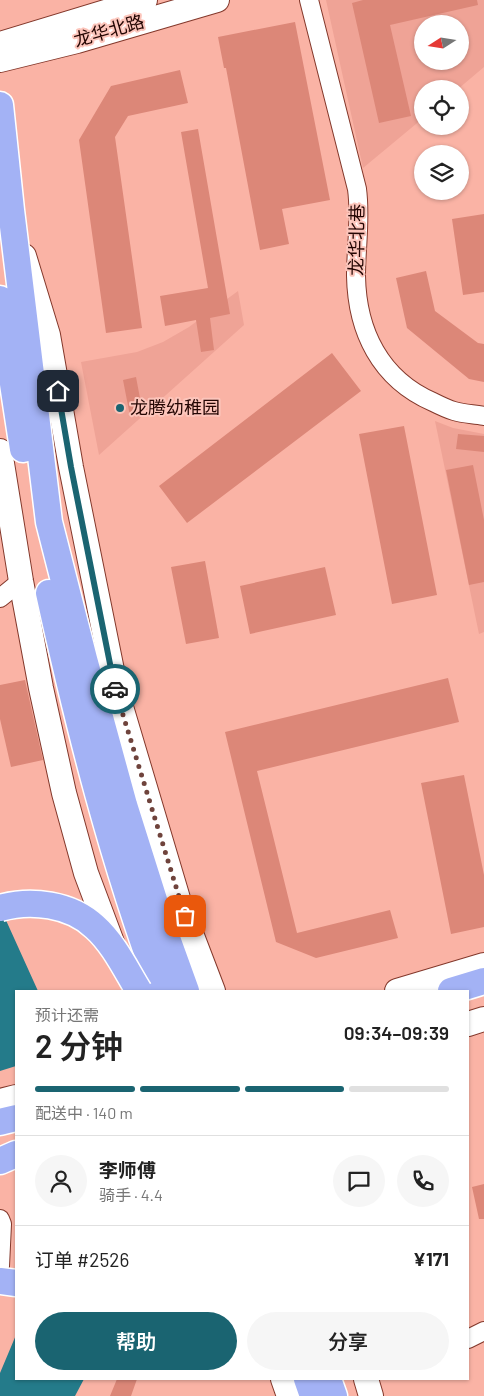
<!DOCTYPE html>
<html lang="zh">
<head>
<meta charset="utf-8">
<style>
  :root { --surface:#fff; --page:#f6f6f6; --text:#222; --muted:#767676; --line:#e0e0e0; --accent:#1a6471 }
  body { margin:0; font-family:Barlow,"Noto Sans SC",sans-serif; background:var(--page); color:var(--text); height:100vh; display:flex; flex-direction:column; font-size:19px; white-space:nowrap }
  * { box-sizing:border-box; margin:0 }
  p { font-size:16px; color:var(--muted) }
  .icon { flex:none; width:28px; height:28px; fill:none; stroke:currentColor; stroke-width:2; stroke-linecap:round; stroke-linejoin:round }
  .map { position:relative; flex:1; overflow:hidden }
  .side { position:absolute; left:15px; top:990px; width:454px; height:390px; display:flex; flex-direction:column; background:var(--surface); border-radius:0px; box-shadow:0 1px 4px #0004 }
  .side>* { flex:none }
  .needle { width:32px; rotate:258deg }
  .fabs { position:absolute; left:414px; top:15px; display:grid; gap:10px }
  .fabs a { display:grid; place-items:center; width:55px; height:55px; border-radius:50%; background:var(--surface); box-shadow:0 1px 4px #0004; font-size:25px }
  .pin { position:absolute; display:grid; place-items:center; width:42px; height:42px; color:#fff; margin:-21px; border-radius:10px; box-shadow:0 2px 8px #0006 }
  .courier { position:absolute; display:grid; place-items:center; width:50px; height:50px; margin:-25px; border:4px solid #1a6471; border-radius:50%; background:#fff; color:#222; box-shadow:0 1px 6px #0007 }
  .head em { font-style:normal; font-weight:600 }
  .head div { display:flex; flex-direction:column-reverse }
  .head { display:flex; align-items:center; justify-content:space-between; height:85px; padding:0 20px }
  h1 { font-size:32px; font-weight:600; line-height:38px }
  .bar { display:grid; grid-template-columns:repeat(4,1fr); gap:8px 5px; align-content:center; height:60px; padding:0 20px }
  .bar i { height:6px; border-radius:4px; background:var(--line) }
  .bar .active { background:var(--accent) }
  .bar p { grid-column:span 4 }
  .line { display:flex; align-items:center; gap:12px; padding:0 20px; border-top:1px solid var(--line) }
  .line div { flex:1 }
  .round { display:grid; place-items:center; flex:none; width:52px; height:52px; border-radius:26px; background:var(--page) }
  .cta { display:flex; gap:10px; margin-top:auto; padding:10px 20px }
  .cta a { flex:1; height:58px; border-radius:30px; background:var(--accent); color:#fff; font-size:20px; font-weight:600; line-height:58px; text-align:center }
  .cta a+a { background:var(--page); color:var(--text) }
  .map>svg:first-child { display:block }
  .built { fill:#efa396; fill-rule:evenodd }
  .water { fill:#247b8a }
  .pier { fill:#fab3a5 }
  .building { fill:#dc8778 }
  .lines { fill:none; stroke-linecap:round; stroke-linejoin:round }
  .street-casing { stroke:#83382b; stroke-width:20 }
  .secondary-casing { stroke:#83382b; stroke-width:26 }
  .primary-casing { stroke:#fff; stroke-width:29 }
  .street { stroke:#fff; stroke-width:18 }
  .secondary { stroke:#fff; stroke-width:24 }
  .primary { stroke:#a3b2f5; stroke-width:26 }
  .primary-bridge-casing { stroke:#fff; stroke-width:29; stroke-linecap:butt }
  .primary-bridge { stroke:#a3b2f5; stroke-width:26 }
  .done { stroke:#6f433c; stroke-width:5; stroke-dasharray:0 9 }
  .route { stroke:#1a6471; stroke-width:6 }
  .poi-dot { fill:#1a6471; stroke:#fcc5bb; stroke-width:2 }
  .labels { text-anchor:middle; stroke-width:4; stroke-linejoin:round; paint-order:stroke }
  .street-label { font-size:18px; fill:#240603; stroke:#fcc5bb }
  .poi-label { font-size:18px; fill:#240603; stroke:#fcc5bb; text-anchor:start }
</style>
</head>
<body>
<div class="map">
<svg width="484" height="1396" viewBox="0 0 484 1396">
  <rect width="100%" height="100%" fill="#fab3a5"/>
  <path class="built" d="M326 0H484V67L458 89H422V119L363 168ZM422 24H460V61H422Z
    M238 291 244 325 99 455 81 362 137 352 163 342 189 327Z
    M435 421 453 428 484 434V632L479 634Z"/>
  <path class="water" d="M0 907 38 991H16V1163L0 1130Z
    M16 1335V1379H84L75 1396H0V1373Z"/>
  <path class="pier" d="M16 1066V1166L14 1165 0 1136V1071Z"/>
  <path class="building" d="M363 0H477L478 5 390 25 411 116 379 123 352 3Z
    M295 22 330 200 282 209 289 244 260 250 226 68H224L218 37Z
    M180 70 188 103 128 116 115 137 142 328 106 333 79 140 111 86Z
    M198 129 230 314 210 318 214 350 201 352 196 320 165 326 160 296 208 288 181 132Z
    M484 214V292L463 295 452 219Z
    M426 271 435 311 478 343 484 344V382L469 379 407 328 396 278Z
    M332 353 361 391 187 523 159 486Z
    M136 377 143 414 130 416 123 380Z
    M404 426 437 595 392 604 359 434Z
    M458 434 484 436V452L456 449Z
    M473 465 484 520V582L469 585 446 470Z
    M205 561 219 638 186 644 171 567Z
    M325 567 336 615 250 634 240 586Z
    M448 678 459 722 257 771 297 933 390 910 398 938 316 958 276 942 225 732Z
    M25 680 43 760 11 767 0 719V685Z
    M464 775 484 875V927L451 934 421 783Z
    M484 1184V1219H479L472 1187Z
    M117 1379H137L131 1396H110Z"/>
  <g class="lines">
    <defs>
      <path id="street" d="M309 0 357 189C361 218 356 247 356 276 357 331 380 379 433 402 439 405 447 409 454 411 464 414 474 414 484 416
        M0 598 21 581
        M0 1219 2 1224 0 1266
        M468 1339 484 1331"/>
      <path id="secondary" d="M0 44 145 0
        M0 60 77 41 217 0
        M24 256 48 335 71 467 116 690 179 902 213 991
        M0 451 21 581 41 688 64 793 86 873 113 945
        M397 991 484 965
        M468 1024 484 1019
        M0 1101 16 1097
        M283 1379 289 1396
        M366 1379 371 1396"/>
      <path id="primary" d="M0 105 11 210 49 522 84 659 124 805 160 919 186 991
        M0 299 23 449
        M49 593C79 728 113 862 161 991
        M451 991 484 981
        M0 1122 16 1118
        M0 1161 16 1154
        M0 1281 16 1283
        M307 1379 313 1396
        M328 1379 334 1396"/>
    </defs>
    <use href="#street" class="street-casing"/>
    <use href="#secondary" class="secondary-casing"/>
    <use href="#primary" class="primary-casing"/>
    <use href="#street" class="street"/>
    <use href="#secondary" class="secondary"/>
    <use href="#primary" class="primary"/>
    <defs>
      <path id="primary-bridge" d="M0 908C31 899 71 904 95 927 114 944 126 970 139 991"/>
    </defs>
    <use href="#primary-bridge" class="primary-bridge-casing"/>
    <use href="#primary-bridge" class="primary-bridge"/>
  </g>
  <g class="lines">
    <path class="done" d="M115 689 185 916"/>
    <path class="route" d="M58 391 71 467 115 689"/>
  </g>
  <circle class="poi-dot" cx="120" cy="408" r="5"/>
  <g class="labels">
    <g class="street-label">
      <text transform="translate(109 31) rotate(-16)" y="6">龙华北路</text>
      <text transform="translate(357 240) rotate(-89)" y="6">龙华北巷</text>
    </g>
    <g class="poi-label">
      <text x="130" y="414">龙腾幼稚园</text>
    </g>
  </g>
</svg>
<div class="fabs">
<a><svg class="needle" viewBox="-14 -14 28 28"><path d="M0-13l5 13h-10z" fill="#e53935"/><path d="M0 13l5-13h-10z" fill="#767676"/></svg></a>
<a><svg class="icon" aria-label="locate" viewBox="0 0 24 24"><circle cx="12" cy="12" r="6"/><path d="M12 2v4M12 18v4M2 12h4M18 12h4"/></svg></a>
<a><svg class="icon" aria-label="layers" viewBox="0 0 24 24"><path d="M12 4l9 5-9 5-9-5zM3 14l9 5 9-5"/></svg></a>
</div>
<div class="pin" style="left:185px;top:916px;background:#ea580c"><svg class="icon" aria-label="bag" viewBox="0 0 24 24"><path d="M5 8h14l-1 12H6zM9 8a3 3 0 0 1 6 0"/></svg></div>
<div class="pin" style="left:58px;top:391px;background:#1f2937"><svg class="icon" aria-label="home" viewBox="0 0 24 24"><path d="M3 11l9-7 9 7M6 9v11h12V9"/></svg></div>
<div class="courier" style="left:115px;top:689px"><svg class="icon" aria-label="car" viewBox="0 0 24 24"><path d="M5 17H2v-5l4-1 3-4h7l3 4 3 1v5h-3M9 17h6M6 11h13"/><circle cx="7" cy="17" r="2"/><circle cx="17" cy="17" r="2"/></svg></div>
<section class="side">
<div class="head"><div><h1>2 分钟</h1><p>预计还需</p></div><em>09:34–09:39</em></div>
<div class="bar"><i class="active"></i><i class="active"></i><i class="active"></i><i></i><p>配送中 · 140 m</p></div>
<div class="line" style="height:90px"><a class="round"><svg class="icon" aria-label="person" viewBox="0 0 24 24"><circle cx="12" cy="8" r="4"/><path d="M4 21q1-7 8-7t8 7"/></svg></a><div><b>李师傅</b><p>骑手 · 4.4</p></div><a class="round"><svg class="icon" aria-label="chat" viewBox="0 0 24 24"><path d="M4 5h16v11H9l-5 4z"/></svg></a><a class="round"><svg class="icon" aria-label="phone" viewBox="0 0 24 24"><path d="M5 4h4l2 5-3 2q2 4 5 5l2-3 5 2v4C11 20 4 13 5 4z"/></svg></a></div>
<div class="line" style="height:65px"><div>订单 #2526</div><b>¥171</b></div>
<div class="cta"><a>帮助</a><a>分享</a></div>
</section>
</div>
</body>
</html>
